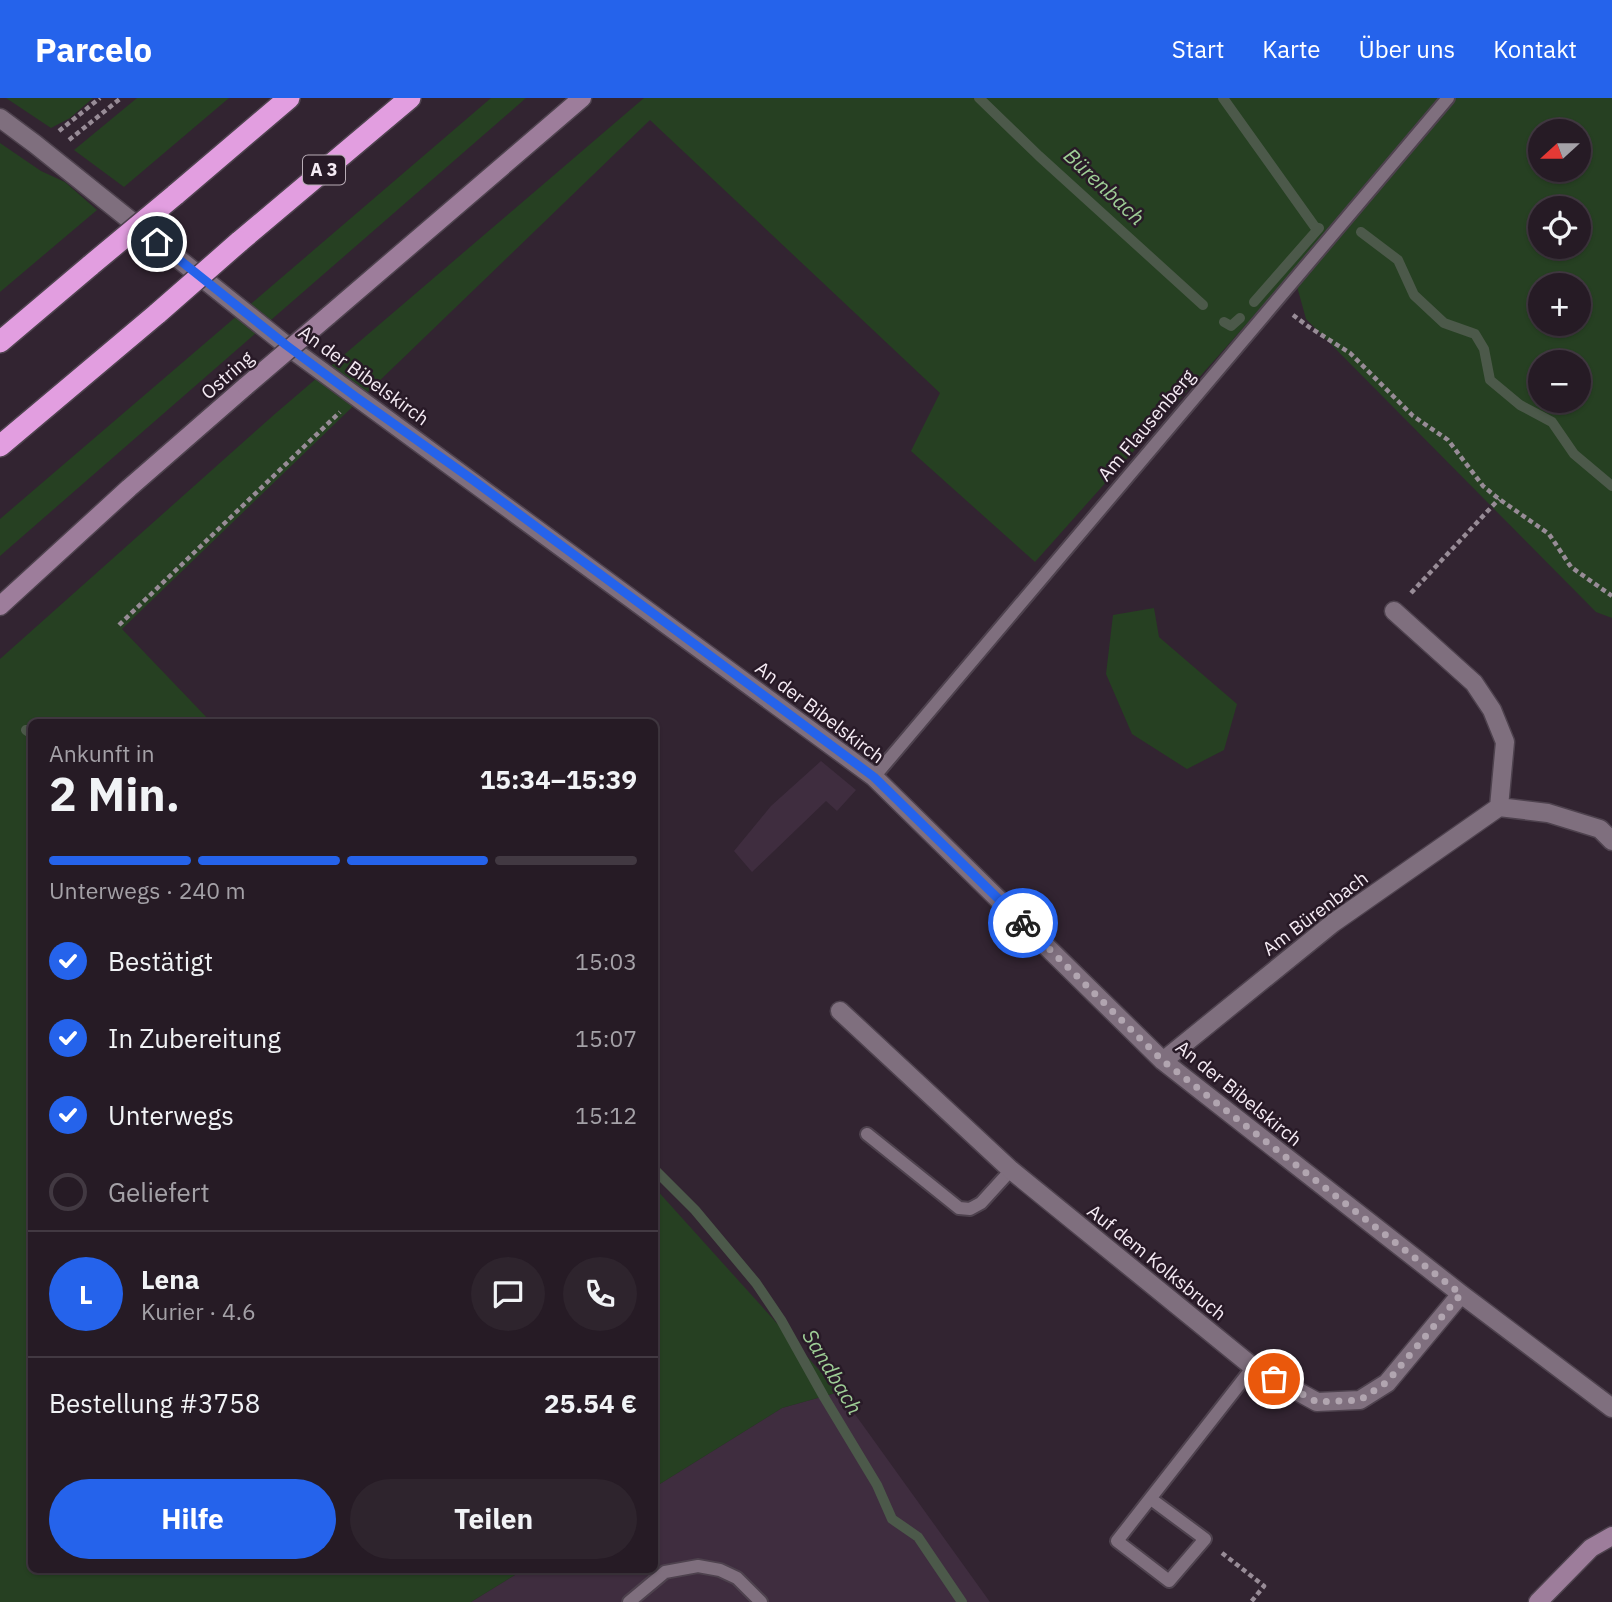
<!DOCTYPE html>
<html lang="de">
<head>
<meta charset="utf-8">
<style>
  :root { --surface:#261b25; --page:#2e242d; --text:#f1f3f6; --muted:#a4a1a7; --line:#423942; --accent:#2563eb }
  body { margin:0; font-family:"IBM Plex Sans",sans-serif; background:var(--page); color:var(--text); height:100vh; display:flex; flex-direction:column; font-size:26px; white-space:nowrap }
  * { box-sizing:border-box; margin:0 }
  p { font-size:23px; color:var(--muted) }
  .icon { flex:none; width:38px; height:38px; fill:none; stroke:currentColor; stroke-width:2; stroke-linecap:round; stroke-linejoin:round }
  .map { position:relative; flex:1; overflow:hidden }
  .panel { position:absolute; left:28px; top:621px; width:630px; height:854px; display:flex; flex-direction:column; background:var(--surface); border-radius:10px; box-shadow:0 2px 5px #0004,0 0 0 2px var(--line) }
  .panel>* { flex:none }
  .needle { width:46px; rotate:249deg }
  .fabs { position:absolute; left:1528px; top:21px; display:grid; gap:14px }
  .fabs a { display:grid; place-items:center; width:63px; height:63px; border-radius:50%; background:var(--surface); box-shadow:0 2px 5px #0004,0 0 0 2px var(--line); font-size:35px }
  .pin { position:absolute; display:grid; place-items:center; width:60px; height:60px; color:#fff; margin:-30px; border:4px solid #fff; border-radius:50%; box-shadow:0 2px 7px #0007 }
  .courier { position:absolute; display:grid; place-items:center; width:70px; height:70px; margin:-35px; border:5px solid #2563eb; border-radius:50%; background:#fff; color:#222; box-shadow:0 2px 9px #0007 }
  .overview em { font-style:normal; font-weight:800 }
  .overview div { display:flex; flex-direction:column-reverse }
  .overview { display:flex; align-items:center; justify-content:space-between; height:119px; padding:0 21px }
  h1 { font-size:46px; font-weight:800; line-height:52px }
  .bar { display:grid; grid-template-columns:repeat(4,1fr); gap:10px 7px; align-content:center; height:84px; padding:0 21px }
  .bar i { height:9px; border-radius:5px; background:var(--line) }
  .bar .current { background:var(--accent) }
  .bar p { grid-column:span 4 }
  .line { display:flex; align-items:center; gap:18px; padding:0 21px; border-top:2px solid var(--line) }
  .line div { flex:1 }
  .round { display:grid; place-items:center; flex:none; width:74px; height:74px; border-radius:37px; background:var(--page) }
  ol { padding:0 21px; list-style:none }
  li { display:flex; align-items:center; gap:21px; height:77px }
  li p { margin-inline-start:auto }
  li .icon { padding:7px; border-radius:50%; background:var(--accent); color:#fff; stroke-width:4 }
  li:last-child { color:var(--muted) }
  li i { width:38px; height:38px; border:4px solid var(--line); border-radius:50% }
  .button { display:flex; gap:14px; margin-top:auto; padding:14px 21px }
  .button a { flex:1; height:80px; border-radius:42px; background:var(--accent); color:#fff; font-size:28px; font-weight:800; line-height:80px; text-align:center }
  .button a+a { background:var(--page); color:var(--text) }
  header { display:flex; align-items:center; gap:42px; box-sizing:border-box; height:98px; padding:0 35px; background:var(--accent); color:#fff }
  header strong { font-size:33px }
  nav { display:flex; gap:38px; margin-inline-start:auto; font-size:24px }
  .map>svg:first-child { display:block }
  .built { fill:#3f2d3f }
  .green { fill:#264022; fill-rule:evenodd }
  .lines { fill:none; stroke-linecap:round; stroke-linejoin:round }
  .stream { stroke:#4c594a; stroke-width:10 }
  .lane-casing { stroke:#4e424e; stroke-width:16 }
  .street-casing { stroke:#4e424e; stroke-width:21 }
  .secondary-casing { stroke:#4e424e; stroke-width:21 }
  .highway-casing { stroke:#4e424e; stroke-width:24 }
  .path { stroke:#988c97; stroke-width:4.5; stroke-dasharray:5 3.5; stroke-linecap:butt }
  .lane { stroke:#7f6f7e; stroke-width:12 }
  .street { stroke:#7f6f7e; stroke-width:18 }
  .secondary { stroke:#9d7d9b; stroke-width:18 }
  .highway { stroke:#e29ee0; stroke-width:21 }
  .secondary-bridge-casing { stroke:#4e424e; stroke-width:21; stroke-linecap:butt }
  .highway-bridge-casing { stroke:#4e424e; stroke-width:24; stroke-linecap:butt }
  .secondary-bridge { stroke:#9d7d9b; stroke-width:18 }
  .highway-bridge { stroke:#e29ee0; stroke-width:21 }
  .done { stroke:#b1a5b0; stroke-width:7; stroke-dasharray:0 12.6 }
  .route { stroke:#2563eb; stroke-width:9 }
  .labels { text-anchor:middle; stroke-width:5; stroke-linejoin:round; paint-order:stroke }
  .shield { fill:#281a27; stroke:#b8acb6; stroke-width:2 }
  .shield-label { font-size:18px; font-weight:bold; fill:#f5ebf4 }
  .street-label { font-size:19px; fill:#f5ebf4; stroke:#281a27 }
  .water-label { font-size:21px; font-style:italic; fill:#9ece96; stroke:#281a27 }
</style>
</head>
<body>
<header>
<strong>Parcelo</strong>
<nav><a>Start</a><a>Karte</a><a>Über uns</a><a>Kontakt</a></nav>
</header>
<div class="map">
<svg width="1612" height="1504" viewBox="0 0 1612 1504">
  <rect width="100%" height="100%" fill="#322431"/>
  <path class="built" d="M821 663 856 692 837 713 826 703 752 774 734 753 771 708Z
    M839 1294 990 1504H471L523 1472H654L655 1389 782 1310Z"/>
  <path class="green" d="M6 0H93L70 20 51 30Z
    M137 0H229L124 89 74 52Z
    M491 0H526L0 458V421Z
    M644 0H1612V520L1596 514 1306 221 1293 174 1035 464 911 353 940 295 650 22 122 531 212 625H32V1472H523L471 1504H0V561L276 315ZM1540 33H1578V72H1540ZM1540 110H1578V149H1540ZM1540 187H1578V226H1540ZM1540 264H1578V303H1540Z
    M0 45 41 73 65 84 97 112 0 194Z
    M1154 510 1159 539 1237 606 1224 652 1187 671 1132 636 1106 576 1113 517Z
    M655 1090 839 1294 782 1310 655 1389Z"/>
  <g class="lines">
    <path class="stream" d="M979 0 1039 58 1203 207
      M1223 0 1315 129 1319 130 1254 204
      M1361 134 1398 162 1414 197 1444 225 1475 236 1484 251 1490 282 1520 307 1552 324 1574 356 1612 388
      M1224 224 1231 228 1240 220
      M26 632 32 636
      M654 1071 695 1112 756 1185 781 1222 824 1299 877 1387 892 1421 918 1439 962 1504"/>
    <defs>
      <path id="lane" d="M874 679 1448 0
        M867 1036 959 1110 970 1111 981 1105 1011 1072
        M1151 1401 1205 1441 1169 1483 1117 1443 1253 1269
        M629 1504 665 1474 698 1468 720 1472 737 1480 761 1504"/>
      <path id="street" d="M0 20 35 46 286 247 874 679 1163 963 1461 1196 1612 1310
        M1394 513 1474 585 1492 612 1505 644 1499 709 1548 715 1600 731 1612 743
        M840 913 1011 1072 1253 1269 1317 1304 1360 1302 1387 1285 1461 1196
        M1163 963 1333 825 1499 709"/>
      <path id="secondary" d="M328 218 582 0
        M0 508 129 390 246 288
        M1538 1504 1591 1450 1612 1438"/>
      <path id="highway" d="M175 97 289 0
        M239 144 410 0
        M0 244 91 167
        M0 348 158 215"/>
    </defs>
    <use href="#lane" class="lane-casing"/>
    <use href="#street" class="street-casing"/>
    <use href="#secondary" class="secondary-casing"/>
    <use href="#highway" class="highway-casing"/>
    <path class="path" d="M59 33 100 0
      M69 42 121 0
      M1293 217 1309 229 1350 255 1413 318 1448 342 1483 388 1499 401 1549 436 1571 469 1612 498
      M1411 495 1499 401
      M119 527 340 314
      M1222 1455 1264 1488 1251 1504"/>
    <use href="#lane" class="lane"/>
    <use href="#street" class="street"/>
    <use href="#secondary" class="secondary"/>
    <use href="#highway" class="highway"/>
    <defs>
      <path id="secondary-bridge" d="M246 288 328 218"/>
      <path id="highway-bridge" d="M91 167 175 97
        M158 215 239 144"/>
    </defs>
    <use href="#secondary-bridge" class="secondary-bridge-casing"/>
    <use href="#highway-bridge" class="highway-bridge-casing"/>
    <use href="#secondary-bridge" class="secondary-bridge"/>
    <use href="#highway-bridge" class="highway-bridge"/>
  </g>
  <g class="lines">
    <path class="done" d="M1023 825 1163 963 1461 1196 1387 1284 1360 1302 1317 1304 1274 1281"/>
    <path class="route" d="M157 144 286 247 356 299 473 382 874 679 1023 825"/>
  </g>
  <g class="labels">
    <rect class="shield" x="303" y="57.5" width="42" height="29" rx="5"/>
    <g class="shield-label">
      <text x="324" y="78">A 3</text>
    </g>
    <g class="street-label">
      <text transform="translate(227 277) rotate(-41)" y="7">Ostring</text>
      <text transform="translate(364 277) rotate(36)" y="7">An der Bibelskirch</text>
      <text transform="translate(1146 327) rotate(-50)" y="7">Am Flausenberg</text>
      <text transform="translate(820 614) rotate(37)" y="7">An der Bibelskirch</text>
      <text transform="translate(1315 815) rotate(-37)" y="7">Am Bürenbach</text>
      <text transform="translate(1239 995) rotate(39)" y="7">An der Bibelskirch</text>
      <text transform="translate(1157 1164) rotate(39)" y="7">Auf dem Kolksbruch</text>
    </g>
    <g class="water-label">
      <text transform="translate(1104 89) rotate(43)" y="7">Bürenbach</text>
      <text transform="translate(832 1274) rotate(59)" y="7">Sandbach</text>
    </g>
  </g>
</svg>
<div class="fabs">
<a><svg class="needle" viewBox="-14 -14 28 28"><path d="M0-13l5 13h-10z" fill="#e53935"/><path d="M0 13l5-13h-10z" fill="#a4a1a7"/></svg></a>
<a><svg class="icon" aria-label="locate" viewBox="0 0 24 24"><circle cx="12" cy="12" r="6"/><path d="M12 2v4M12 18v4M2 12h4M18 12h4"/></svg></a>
<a>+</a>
<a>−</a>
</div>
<div class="pin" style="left:1274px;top:1281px;background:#ea580c"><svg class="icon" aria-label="bag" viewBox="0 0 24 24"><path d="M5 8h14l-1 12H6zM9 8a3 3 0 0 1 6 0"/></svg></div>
<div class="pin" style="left:157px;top:144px;background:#1f2937"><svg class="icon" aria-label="home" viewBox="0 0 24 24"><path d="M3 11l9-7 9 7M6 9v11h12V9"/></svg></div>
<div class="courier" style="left:1023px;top:825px"><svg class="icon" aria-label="bike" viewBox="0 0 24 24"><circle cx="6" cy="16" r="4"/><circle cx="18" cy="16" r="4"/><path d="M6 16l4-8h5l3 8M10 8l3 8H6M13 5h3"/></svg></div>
<section class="panel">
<div class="overview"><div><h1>2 Min.</h1><p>Ankunft in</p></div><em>15:34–15:39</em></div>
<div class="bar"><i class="current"></i><i class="current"></i><i class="current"></i><i></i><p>Unterwegs · 240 m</p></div>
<ol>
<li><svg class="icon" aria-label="check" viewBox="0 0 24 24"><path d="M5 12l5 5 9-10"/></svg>Bestätigt<p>15:03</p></li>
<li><svg class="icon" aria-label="check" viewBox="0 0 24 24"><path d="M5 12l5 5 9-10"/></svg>In Zubereitung<p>15:07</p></li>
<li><svg class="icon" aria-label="check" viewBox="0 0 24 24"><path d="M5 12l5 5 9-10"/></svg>Unterwegs<p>15:12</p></li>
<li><i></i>Geliefert</li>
</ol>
<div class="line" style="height:126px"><b class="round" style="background:var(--accent);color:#fff">L</b><div><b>Lena</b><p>Kurier · 4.6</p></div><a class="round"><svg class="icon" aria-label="chat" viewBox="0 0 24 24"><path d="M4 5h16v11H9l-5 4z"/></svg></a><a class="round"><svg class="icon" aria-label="phone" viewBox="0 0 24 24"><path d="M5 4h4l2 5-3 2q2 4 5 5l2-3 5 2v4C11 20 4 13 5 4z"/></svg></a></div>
<div class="line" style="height:91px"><div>Bestellung #3758</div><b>25.54 €</b></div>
<div class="button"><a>Hilfe</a><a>Teilen</a></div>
</section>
</div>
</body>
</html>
